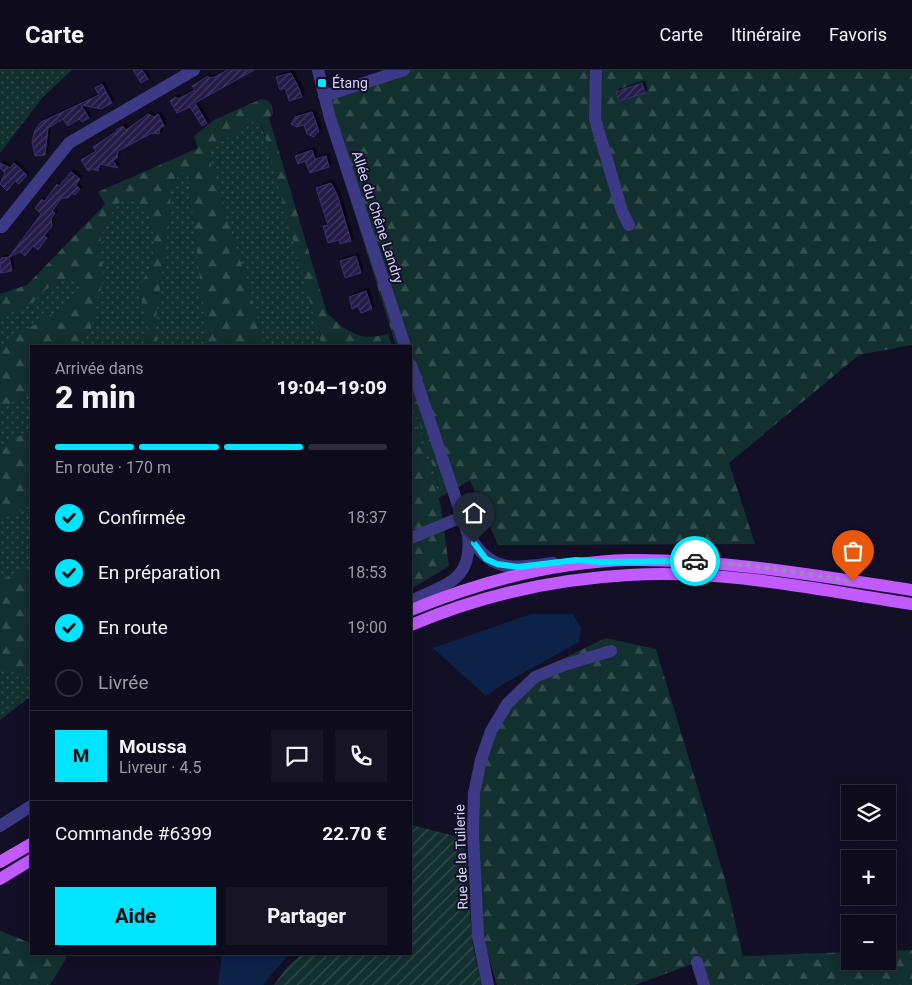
<!DOCTYPE html>
<html lang="fr">
<head>
<meta charset="utf-8">
<style>
  :root { --surface:#0e0b1c; --page:#171425; --text:#f1f3f6; --muted:#9b9ba3; --line:#2e2b3b; --accent:#00e5ff }
  body { margin:0; font-family:Roboto,sans-serif; background:var(--page); color:var(--text); height:100vh; display:flex; flex-direction:column; font-size:19px; white-space:nowrap }
  * { box-sizing:border-box; margin:0 }
  p { font-size:16px; color:var(--muted) }
  .icon { flex:none; width:28px; height:28px; fill:none; stroke:currentColor; stroke-width:2; stroke-linecap:round; stroke-linejoin:round }
  .map { position:relative; flex:1; overflow:hidden }
  .panel { position:absolute; left:30px; top:275px; width:382px; height:610px; display:flex; flex-direction:column; background:var(--surface); border-radius:0px; box-shadow:0 2px 12px #0003,0 0 0 1px var(--line) }
  .panel>* { flex:none }
  .controls { position:absolute; left:841px; top:715px; display:grid; gap:10px }
  .controls a { display:grid; place-items:center; width:55px; height:55px; border-radius:0px; background:var(--surface); box-shadow:0 2px 12px #0003,0 0 0 1px var(--line); font-size:25px }
  .pin { position:absolute; display:grid; place-items:center; width:42px; height:42px; color:#fff; margin:-51px -21px; border-radius:50% 50% 50% 0; rotate:-45deg; box-shadow:0 0 5px #0007 }
  .pin .icon { rotate:45deg }
  .courier { position:absolute; display:grid; place-items:center; width:50px; height:50px; margin:-25px; border:4px solid #00e5ff; border-radius:50%; background:#fff; color:#222; box-shadow:0 1px 6px #0007 }
  .overview em { font-style:normal; font-weight:800 }
  .overview div { display:flex; flex-direction:column-reverse }
  .overview { display:flex; align-items:center; justify-content:space-between; height:85px; padding:0 25px }
  h1 { font-size:32px; font-weight:800; line-height:38px }
  .bar { display:grid; grid-template-columns:repeat(4,1fr); gap:8px 5px; align-content:center; height:60px; padding:0 25px }
  .bar i { height:6px; border-radius:4px; background:var(--line) }
  .bar .selected { background:var(--accent) }
  .bar p { grid-column:span 4 }
  .line { display:flex; align-items:center; gap:12px; padding:0 25px; border-top:1px solid var(--line) }
  .line div { flex:1 }
  .round { display:grid; place-items:center; flex:none; width:52px; height:52px; border-radius:0px; background:var(--page) }
  ol { padding:0 25px; list-style:none }
  li { display:flex; align-items:center; gap:15px; height:55px }
  li p { margin-inline-start:auto }
  li .icon { padding:5px; border-radius:50%; background:var(--accent); color:#111; stroke-width:4 }
  li:last-child { color:var(--muted) }
  li i { width:28px; height:28px; border:2px solid var(--line); border-radius:50% }
  .cta { display:flex; gap:10px; margin-top:auto; padding:10px 25px }
  .cta a { flex:1; height:58px; border-radius:0px; background:var(--accent); color:#111; font-size:20px; font-weight:800; line-height:58px; text-align:center }
  .cta a+a { background:var(--page); color:var(--text) }
  header { display:flex; align-items:center; gap:30px; box-sizing:border-box; height:70px; padding:0 25px; background:var(--surface); border-bottom:1px solid var(--line) }
  header strong { font-size:24px }
  nav { display:flex; gap:28px; margin-inline-start:auto; font-size:18px }
  .map>svg:first-child { display:block }
  .grass { fill:url(#grass-dots) }
  .forest { fill:url(#forest-firs) }
  .garden { fill:url(#garden-furrows) }
  .water { fill:#0c2248 }
  .building { fill:url(#building-hatch); stroke:#3b2d73; filter:url(#shadow) }
  .lines { fill:none; stroke-linecap:round; stroke-linejoin:round }
  .minor { stroke:#3d3a85; stroke-width:12 }
  .major { stroke:#c25bff; stroke-width:12 }
  .done { stroke:#948fb3; stroke-width:5; stroke-dasharray:0 9 }
  .route { stroke:#00e5ff; stroke-width:6 }
  .poi-dot { fill:#00e5ff; stroke:#130f26; stroke-width:2 }
  .labels { text-anchor:middle; stroke-width:4; stroke-linejoin:round; paint-order:stroke }
  .poi-label { font-size:14px; fill:#d9d4ff; stroke:#130f26; text-anchor:start }
  .street-label { font-size:14px; fill:#d9d4ff; stroke:#130f26 }
</style>
</head>
<body>
<header>
<strong>Carte</strong>
<nav><a>Carte</a><a>Itinéraire</a><a>Favoris</a></nav>
</header>
<div class="map">
<svg width="912" height="915" viewBox="0 0 912 915">
  <defs>
    <pattern id="grass-dots" width="8" height="8" patternUnits="userSpaceOnUse" patternTransform="scale(1.25)"><rect width="8" height="8" fill="#12302f"/><path d="M2 2h.1M6 6h.1" fill="none" stroke="#344d4e" stroke-width="1.8" stroke-linecap="round"/></pattern>
    <pattern id="forest-firs" width="22" height="20" patternUnits="userSpaceOnUse" patternTransform="scale(1.25)"><rect width="22" height="20" fill="#12302f"/><path d="M5 1l3.5 6h-7zM16 11l3.5 6h-7z" fill="#344d4e"/></pattern>
    <pattern id="garden-furrows" width="10" height="10" patternUnits="userSpaceOnUse" patternTransform="scale(1.25)"><rect width="10" height="10" fill="#12302f"/><path d="M-1 1l2-2M0 10L10 0M9 11l2-2" fill="none" stroke="#344d4e"/></pattern>
    <pattern id="building-hatch" width="6" height="6" patternUnits="userSpaceOnUse" patternTransform="scale(1.25)"><rect width="6" height="6" fill="#241b47"/><path d="M-1 1l2-2M0 6l6-6M5 7l2-2" fill="none" stroke="#433b63"/></pattern>
    <filter id="shadow"><feDropShadow dx="2.5" dy="-2.5" stdDeviation="0" flood-color="#0009"/></filter>
  </defs>
  <rect width="100%" height="100%" fill="#130f26"/>
  <path class="grass" d="M0 0H72L43 27 0 83Z
    M258 45 332 276H31V626L0 650V241L114 132Z
    M411 326 442 426 411 443Z"/>
  <path class="forest" d="M384 0H912V275L859 285 729 393 755 474 498 475 470 410 442 426 411 326V276H396L319 29Z
    M261 29C271 31 273 34 273 44L269 48 327 243C347 262 359 272 388 264L392 276H322L261 52 255 50 207 81 266 276H204L205 252 188 105 182 103 176 108 171 119 169 155 155 254 158 276H145C146 266 148 254 146 245 141 223 133 217 152 199 154 168 160 137 123 128L105 153 101 166 100 180 104 209 96 234 91 259 74 276H31V320L0 340V276L70 233 81 223 79 214C54 202 50 218 33 232 24 239 10 242 0 246V224L27 215 105 134 98 122 198 78 194 66 214 50Z
    M411 340 441 437 449 496 411 519Z
    M31 357V435L0 450V381Z
    M31 498V608L0 598V510Z
    M606 568 656 579 725 809 743 886 850 882V891H888V881L912 880V915H700L695 893 635 915H497L482 865 478 726 500 636 558 591Z
    M0 861 31 873V884H58L67 887 50 915H0Z"/>
  <path class="garden" d="M411 755 464 768 473 876 482 915H274L287 897 302 884H411Z"/>
  <path class="water" d="M531 544H573L581 557 579 572 505 613 486 626 433 578Z
    M222 884H289L263 915H218Z"/>
  <path class="building" d="M133 0H142L148 9 141 13Z
    M227 0H254L195 33 207 53 202 56 190 37 177 43 170 31 176 27 178 29 195 20 192 16 208 6 209 8 215 7Z
    M291 3 298 16 302 27 289 31 285 18 280 20 276 7Z
    M642 13 645 23 619 31 616 22Z
    M102 14 112 33 101 39 81 35 89 48 82 52 79 49 68 56 63 49 48 58 45 85 35 86 32 72 35 60 41 52 99 25 95 18Z
    M312 42 319 61 314 67 307 64 304 55 297 57 291 54 295 47Z
    M148 44 154 47 158 44 164 56 160 58 159 64 152 63 118 81 117 88 113 91 118 98 100 94 98 101 92 99 88 101 81 90 96 81 93 77 117 61 116 60 123 56 126 60Z
    M312 80 315 89 326 86 329 97 310 103 305 91 298 94 295 86Z
    M0 93 10 98 14 93 27 105 19 114 15 111 7 121 0 114 5 103 0 98Z
    M71 102 80 109 76 115 80 119 75 125 72 123 68 128H62L52 141 55 143 51 149 52 156 44 166 47 168 38 180 33 176 25 186 20 182 9 187 12 201 0 203 1 188 9 187 41 144 35 138 42 129 44 132 57 114 59 116Z
    M331 113 338 127 351 171 340 174 339 170 328 173 323 156 328 155 316 118Z
    M356 186 361 203 345 208 340 191Z
    M366 221 372 239 361 243 358 236 352 239 349 227Z"/>
  <g class="lines">
    <path class="minor" d="M318 0 330 48 405 276
      M596 0 595 49 622 141 629 155
      M324 26 404 0
      M2 157 69 73 194 0
      M411 295 467 462C491 504 510 498 553 493
      M411 468 462 447
      M411 531C447 513 473 511 468 464
      M0 756 31 736
      M697 892 704 915
      M488 915 478 866 473 763 474 723 481 690 491 661 507 634 535 607 564 595 611 581"/>
    <path class="major" d="M411 540C479 512 555 492 629 490 724 489 818 506 912 520
      M411 555C479 526 555 509 629 505 723 499 819 520 912 534
      M0 792 31 774
      M0 809 31 790"/>
  </g>
  <g class="lines">
    <path class="done" d="M695 491 755 496 853 511"/>
    <path class="route" d="M474 473 486 489 497 494 518 497 576 490 600 492 695 491"/>
  </g>
  <rect class="poi-dot" x="317" y="8" width="10" height="10" rx="2.5"/>
  <g class="labels">
    <g class="poi-label">
      <text x="332" y="18">Étang</text>
    </g>
    <g class="street-label">
      <text transform="translate(378 147) rotate(72)" y="5">Allée du Chêne Landry</text>
      <text transform="translate(461 787) rotate(-92)" y="5">Rue de la Tuilerie</text>
    </g>
  </g>
</svg>
<div class="controls">
<a><svg class="icon" aria-label="layers" viewBox="0 0 24 24"><path d="M12 4l9 5-9 5-9-5zM3 14l9 5 9-5"/></svg></a>
<a>+</a>
<a>−</a>
</div>
<div class="pin" style="left:853px;top:511px;background:#ea580c"><svg class="icon" aria-label="bag" viewBox="0 0 24 24"><path d="M5 8h14l-1 12H6zM9 8a3 3 0 0 1 6 0"/></svg></div>
<div class="pin" style="left:474px;top:473px;background:#1f2937"><svg class="icon" aria-label="home" viewBox="0 0 24 24"><path d="M3 11l9-7 9 7M6 9v11h12V9"/></svg></div>
<div class="courier" style="left:695px;top:491px"><svg class="icon" aria-label="car" viewBox="0 0 24 24"><path d="M5 17H2v-5l4-1 3-4h7l3 4 3 1v5h-3M9 17h6M6 11h13"/><circle cx="7" cy="17" r="2"/><circle cx="17" cy="17" r="2"/></svg></div>
<section class="panel">
<div class="overview"><div><h1>2 min</h1><p>Arrivée dans</p></div><em>19:04–19:09</em></div>
<div class="bar"><i class="selected"></i><i class="selected"></i><i class="selected"></i><i></i><p>En route · 170 m</p></div>
<ol>
<li><svg class="icon" aria-label="check" viewBox="0 0 24 24"><path d="M5 12l5 5 9-10"/></svg>Confirmée<p>18:37</p></li>
<li><svg class="icon" aria-label="check" viewBox="0 0 24 24"><path d="M5 12l5 5 9-10"/></svg>En préparation<p>18:53</p></li>
<li><svg class="icon" aria-label="check" viewBox="0 0 24 24"><path d="M5 12l5 5 9-10"/></svg>En route<p>19:00</p></li>
<li><i></i>Livrée</li>
</ol>
<div class="line" style="height:90px"><b class="round" style="background:var(--accent);color:#111">M</b><div><b>Moussa</b><p>Livreur · 4.5</p></div><a class="round"><svg class="icon" aria-label="chat" viewBox="0 0 24 24"><path d="M4 5h16v11H9l-5 4z"/></svg></a><a class="round"><svg class="icon" aria-label="phone" viewBox="0 0 24 24"><path d="M5 4h4l2 5-3 2q2 4 5 5l2-3 5 2v4C11 20 4 13 5 4z"/></svg></a></div>
<div class="line" style="height:65px"><div>Commande #6399</div><b>22.70 €</b></div>
<div class="cta"><a>Aide</a><a>Partager</a></div>
</section>
</div>
</body>
</html>
